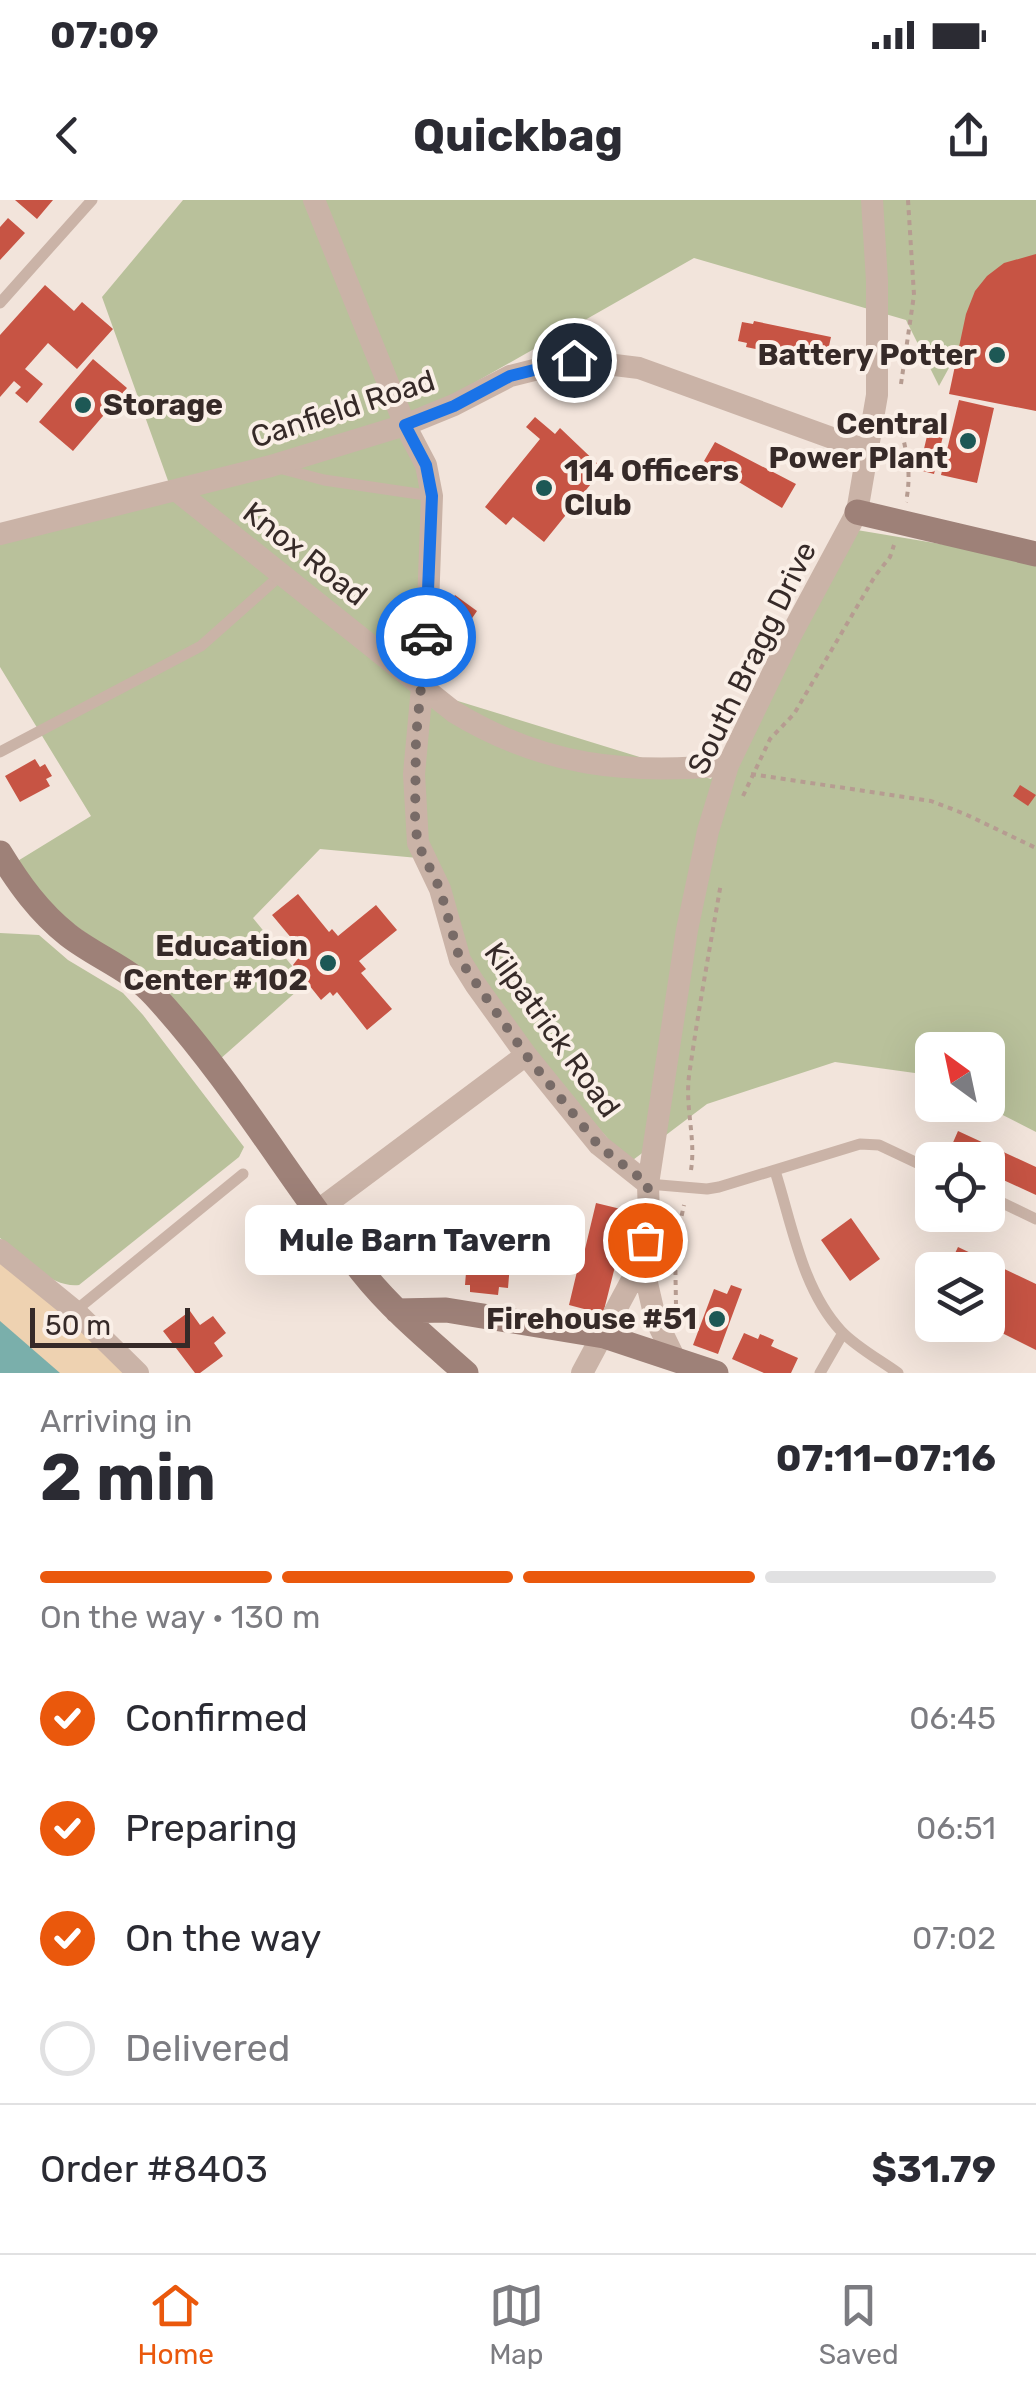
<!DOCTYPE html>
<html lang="en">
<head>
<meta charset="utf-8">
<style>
  :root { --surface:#fff; --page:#f2f2f3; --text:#2b2b33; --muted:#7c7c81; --line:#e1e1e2; --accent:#ea580c }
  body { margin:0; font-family:Rubik,sans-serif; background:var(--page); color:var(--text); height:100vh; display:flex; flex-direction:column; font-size:38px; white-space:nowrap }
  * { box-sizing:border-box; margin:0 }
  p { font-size:32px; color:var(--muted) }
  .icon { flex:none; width:55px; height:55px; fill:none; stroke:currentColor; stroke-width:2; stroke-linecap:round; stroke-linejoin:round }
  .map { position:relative; height:1173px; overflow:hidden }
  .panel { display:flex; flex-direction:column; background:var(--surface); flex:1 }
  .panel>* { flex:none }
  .needle { width:65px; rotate:327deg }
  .controls { position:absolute; left:915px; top:832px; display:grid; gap:20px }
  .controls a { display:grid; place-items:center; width:90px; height:90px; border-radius:15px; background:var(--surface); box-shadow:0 10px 40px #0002; font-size:50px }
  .scale { position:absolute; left:30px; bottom:25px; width:160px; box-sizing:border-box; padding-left:10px; border:5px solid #362a28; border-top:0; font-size:28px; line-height:35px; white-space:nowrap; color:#362a28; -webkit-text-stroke:8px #faefe7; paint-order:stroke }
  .pin { position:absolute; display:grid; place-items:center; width:85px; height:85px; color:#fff; margin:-42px; border:5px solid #fff; border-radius:50%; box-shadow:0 2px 10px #0007 }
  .courier { position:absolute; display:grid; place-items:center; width:100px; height:100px; margin:-50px; border:8px solid #1a73e8; border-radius:50%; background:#fff; color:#222; box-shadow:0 2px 12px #0007 }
  .bubble { position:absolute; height:70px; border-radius:15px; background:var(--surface); box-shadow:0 10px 40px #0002; font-size:32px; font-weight:700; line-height:70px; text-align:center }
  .summary em { font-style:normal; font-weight:700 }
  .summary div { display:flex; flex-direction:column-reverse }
  .summary { display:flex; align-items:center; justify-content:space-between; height:170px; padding:0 40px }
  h1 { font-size:65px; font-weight:700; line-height:75px }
  .bar { display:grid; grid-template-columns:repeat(4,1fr); gap:15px 10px; align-content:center; height:120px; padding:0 40px }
  .bar i { height:12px; border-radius:8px; background:var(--line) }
  .bar .selected { background:var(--accent) }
  .bar p { grid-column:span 4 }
  .line { display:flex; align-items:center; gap:25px; padding:0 40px; border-top:2px solid var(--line) }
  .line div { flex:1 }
  ol { padding:0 40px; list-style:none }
  li { display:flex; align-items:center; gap:30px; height:110px }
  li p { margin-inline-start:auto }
  li .icon { padding:10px; border-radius:50%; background:var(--accent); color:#fff; stroke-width:4 }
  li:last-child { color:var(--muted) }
  li i { width:55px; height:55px; border:5px solid var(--line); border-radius:50% }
  .status { display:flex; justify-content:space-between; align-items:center; height:70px; padding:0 50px; background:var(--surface); direction:ltr }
  .status svg { height:28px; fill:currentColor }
  header { display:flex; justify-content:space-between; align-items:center; height:130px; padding:0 40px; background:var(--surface); font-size:45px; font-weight:700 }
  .tabs { display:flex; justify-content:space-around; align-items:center; height:140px; border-top:2px solid var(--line); background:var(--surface); font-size:28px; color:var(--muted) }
  .tabs a { display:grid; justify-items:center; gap:5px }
  .tabs .selected { color:var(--accent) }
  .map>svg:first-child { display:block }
  .green { fill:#b9c19b }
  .sand { fill:#eed2b1 }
  .water { fill:#7aafab }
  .building { fill:#c75444 }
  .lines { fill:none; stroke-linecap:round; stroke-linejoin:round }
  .path { stroke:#b69c91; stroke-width:4; stroke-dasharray:5 5; stroke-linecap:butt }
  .lane { stroke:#cab3a7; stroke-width:11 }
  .street { stroke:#cab3a7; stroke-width:22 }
  .secondary { stroke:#9e8178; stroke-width:25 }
  .done { stroke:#786b67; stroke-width:10; stroke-dasharray:0 18 }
  .route { stroke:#1a73e8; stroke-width:12 }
  .poi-dot { fill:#1d5855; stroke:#faefe7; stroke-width:4 }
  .labels { text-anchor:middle; stroke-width:8; stroke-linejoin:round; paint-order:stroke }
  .poi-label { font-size:30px; font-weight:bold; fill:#362a28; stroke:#faefe7; text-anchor:end }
  .street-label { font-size:30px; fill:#362a28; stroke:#faefe7 }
</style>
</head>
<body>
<div class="status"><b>07:09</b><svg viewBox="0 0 49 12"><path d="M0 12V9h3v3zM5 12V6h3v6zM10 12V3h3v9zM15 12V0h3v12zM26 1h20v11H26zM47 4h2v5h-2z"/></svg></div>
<header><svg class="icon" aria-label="back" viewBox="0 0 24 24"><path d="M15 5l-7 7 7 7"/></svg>Quickbag<svg class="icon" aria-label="share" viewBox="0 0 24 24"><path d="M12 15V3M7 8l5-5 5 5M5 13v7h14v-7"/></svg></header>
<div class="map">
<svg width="1036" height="1173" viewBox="0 0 1036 1173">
  <rect width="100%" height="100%" fill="#f2e4db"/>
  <path class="green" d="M183 0H1036V71L1005 66 939 186 906 120 694 58 407 221 436 295 409 486 711 579 845 328 1036 360V932L983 905H988V850H932V879L922 874 835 862 707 904 629 963 473 783 429 659 320 649 253 718 306 783 219 860 160 786 51 708 16 662 91 616 0 467V337L171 289 102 97Z
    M0 733 39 735 68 760 123 793 143 815 244 947 239 957 79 1085C49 1088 22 1056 0 1038Z"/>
  <path class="sand" d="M0 1062 135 1173H0Z"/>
  <path class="water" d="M0 1121 60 1173H0Z"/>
  <path class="building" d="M15 0H53L37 19Z
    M8 18 25 33 0 60V27Z
    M1036 54V211L949 194 966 114 975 91 987 76 1004 63Z
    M45 85 74 111 82 102 113 129 77 169 48 143 25 169 43 184 27 203 15 193 21 187 14 181 0 197V135Z
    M754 121 831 137 825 164 746 147 747 143 738 141 742 122 753 124Z
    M93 159 127 188 73 251 39 222Z
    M959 200 994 208 977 283 941 275Z
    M535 217 555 234 560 228 603 269 544 342 513 317 506 325 485 307 540 239 526 227Z
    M931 219 946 223 934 274 919 270Z
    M715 242 796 284 782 308 704 261Z
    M455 395 477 411 464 430 441 414Z
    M35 559 40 567 45 564 52 576 46 579 50 586 20 602 5 576Z
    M1020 585 1036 595 1028 606 1013 596Z
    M298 694 329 732 332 729 338 736 376 705 397 730 359 761 366 769 361 773 392 809 367 830 337 792 333 796 330 792 321 800 293 765 303 752 272 715Z
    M958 931 1036 967V995L988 973V960H960L948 954Z
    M596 1003 629 1011 603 1114 569 1105 579 1063 566 1060 569 1045 585 1049Z
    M851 1018 880 1059 850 1081 821 1040Z
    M958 1047 1036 1084V1150L988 1126V1070H947Z
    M467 1060 510 1064 508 1088 499 1087 498 1095 470 1092V1085H465Z
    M731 1085 742 1089 718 1154 693 1145 714 1089 727 1094Z
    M190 1111 200 1125 213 1116 226 1133 214 1143 223 1156 200 1173H195L163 1131Z
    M744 1133 758 1139 760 1134 774 1140 771 1146 798 1158 791 1173H764L732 1159Z"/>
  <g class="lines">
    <path class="path" d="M901 184 914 95 908 0
      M898 213C904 247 913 266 906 302
      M751 574 931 601 965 614 1036 648
      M743 596 770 539 794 514 875 376 890 357 894 345
      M691 970C696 939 685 908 689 876 698 812 710 747 721 683
      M676 1105 675 1046 684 1005"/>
    <path class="lane" d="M0 103 92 0
      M279 268 324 280 432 296
      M0 552 201 446 282 374
      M775 971C792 1024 802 1089 841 1131 856 1147 880 1160 898 1173
      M648 984 707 989 719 987 860 944 879 945 932 970
      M988 996 1036 1019
      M75 1111 243 974
      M820 1173 843 1133"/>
    <path class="street" d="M314 0 405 225 426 265 432 296 427 433 414 574 418 643 440 689 460 760 475 784 526 855 599 945 648 984
      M177 291 454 512C543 566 626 575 728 565
      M0 334 271 266 405 225 454 205 510 176 574 160 639 168 868 251
      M317 1011 526 855
      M0 1050 75 1111 138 1173
      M642 1061 655 1118 674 1157
      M582 1173 642 1061 649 1019 648 984 687 730 708 631 728 565 792 433 857 312 877 195V81L872 0"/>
    <path class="secondary" d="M857 312 1036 354
      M0 653C19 684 39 712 68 735 96 757 131 769 155 796 233 881 291 982 362 1072 392 1110 430 1141 466 1173
      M397 1111 446 1110 604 1136 716 1173"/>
  </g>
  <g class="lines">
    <path class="done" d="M426 437 416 537 415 623 418 644 440 689 460 760 526 855 599 946 648 984 645 1040"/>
    <path class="route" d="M426 437 432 296 426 265 405 225 454 206 510 176 574 160"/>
  </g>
  <g class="poi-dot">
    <circle cx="997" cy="155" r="10"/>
    <circle cx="83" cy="205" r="10"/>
    <circle cx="968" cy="241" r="10"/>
    <circle cx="544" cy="288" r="10"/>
    <circle cx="328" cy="763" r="10"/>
    <circle cx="717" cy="1119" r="10"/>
  </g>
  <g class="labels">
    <g class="poi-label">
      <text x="977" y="165">Battery Potter</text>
      <text x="103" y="215" text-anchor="start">Storage</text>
      <text x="948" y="234">Central<tspan x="948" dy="34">Power Plant</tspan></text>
      <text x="564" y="281" text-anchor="start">114 Officers<tspan x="564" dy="34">Club</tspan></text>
      <text x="308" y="756">Education<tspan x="308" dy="34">Center #102</tspan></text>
      <text x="697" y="1129">Firehouse #51</text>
    </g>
    <g class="street-label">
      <text transform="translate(343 209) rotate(-18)" y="10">Canfield Road</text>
      <text transform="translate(305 354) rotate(38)" y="10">Knox Road</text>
      <text transform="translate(752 458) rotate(-64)" y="10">South Bragg Drive</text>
      <text transform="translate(552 830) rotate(54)" y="10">Kilpatrick Road</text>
    </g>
  </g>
</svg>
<div class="controls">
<a><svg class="needle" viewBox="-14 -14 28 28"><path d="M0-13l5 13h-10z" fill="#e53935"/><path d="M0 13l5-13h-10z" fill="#7c7c81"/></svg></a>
<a><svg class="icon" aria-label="locate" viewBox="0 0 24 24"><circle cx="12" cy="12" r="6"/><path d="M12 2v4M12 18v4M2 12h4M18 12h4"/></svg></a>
<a><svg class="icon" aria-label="layers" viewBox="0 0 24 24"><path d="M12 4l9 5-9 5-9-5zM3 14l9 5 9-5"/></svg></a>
</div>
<div class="scale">50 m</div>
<div class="pin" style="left:645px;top:1040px;background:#ea580c"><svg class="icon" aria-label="bag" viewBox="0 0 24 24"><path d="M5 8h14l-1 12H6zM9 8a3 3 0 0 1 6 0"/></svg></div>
<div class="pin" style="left:574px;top:160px;background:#1f2937"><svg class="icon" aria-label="home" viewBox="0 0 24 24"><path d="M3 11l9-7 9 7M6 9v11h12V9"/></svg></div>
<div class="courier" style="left:426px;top:437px"><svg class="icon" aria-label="car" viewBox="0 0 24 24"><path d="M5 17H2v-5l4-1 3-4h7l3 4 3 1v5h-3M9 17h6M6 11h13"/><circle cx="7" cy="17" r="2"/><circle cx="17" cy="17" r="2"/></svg></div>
<div class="bubble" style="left:245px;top:1005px;width:340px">Mule Barn Tavern</div>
</div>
<section class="panel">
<div class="summary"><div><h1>2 min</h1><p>Arriving in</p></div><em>07:11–07:16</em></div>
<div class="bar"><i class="selected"></i><i class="selected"></i><i class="selected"></i><i></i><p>On the way · 130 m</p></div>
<ol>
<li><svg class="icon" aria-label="check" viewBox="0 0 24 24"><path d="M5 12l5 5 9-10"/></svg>Confirmed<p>06:45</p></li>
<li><svg class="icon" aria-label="check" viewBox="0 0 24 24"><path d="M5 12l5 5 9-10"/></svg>Preparing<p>06:51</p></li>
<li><svg class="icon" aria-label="check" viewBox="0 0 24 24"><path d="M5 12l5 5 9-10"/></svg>On the way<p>07:02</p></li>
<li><i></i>Delivered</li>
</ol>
<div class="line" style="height:130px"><div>Order #8403</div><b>$31.79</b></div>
</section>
<nav class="tabs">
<a class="selected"><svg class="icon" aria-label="home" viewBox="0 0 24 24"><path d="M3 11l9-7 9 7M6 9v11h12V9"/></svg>Home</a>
<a><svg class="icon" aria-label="map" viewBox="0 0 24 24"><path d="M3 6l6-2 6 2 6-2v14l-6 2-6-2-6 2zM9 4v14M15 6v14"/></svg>Map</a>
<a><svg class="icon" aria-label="saved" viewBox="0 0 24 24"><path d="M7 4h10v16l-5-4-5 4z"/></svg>Saved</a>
</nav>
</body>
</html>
